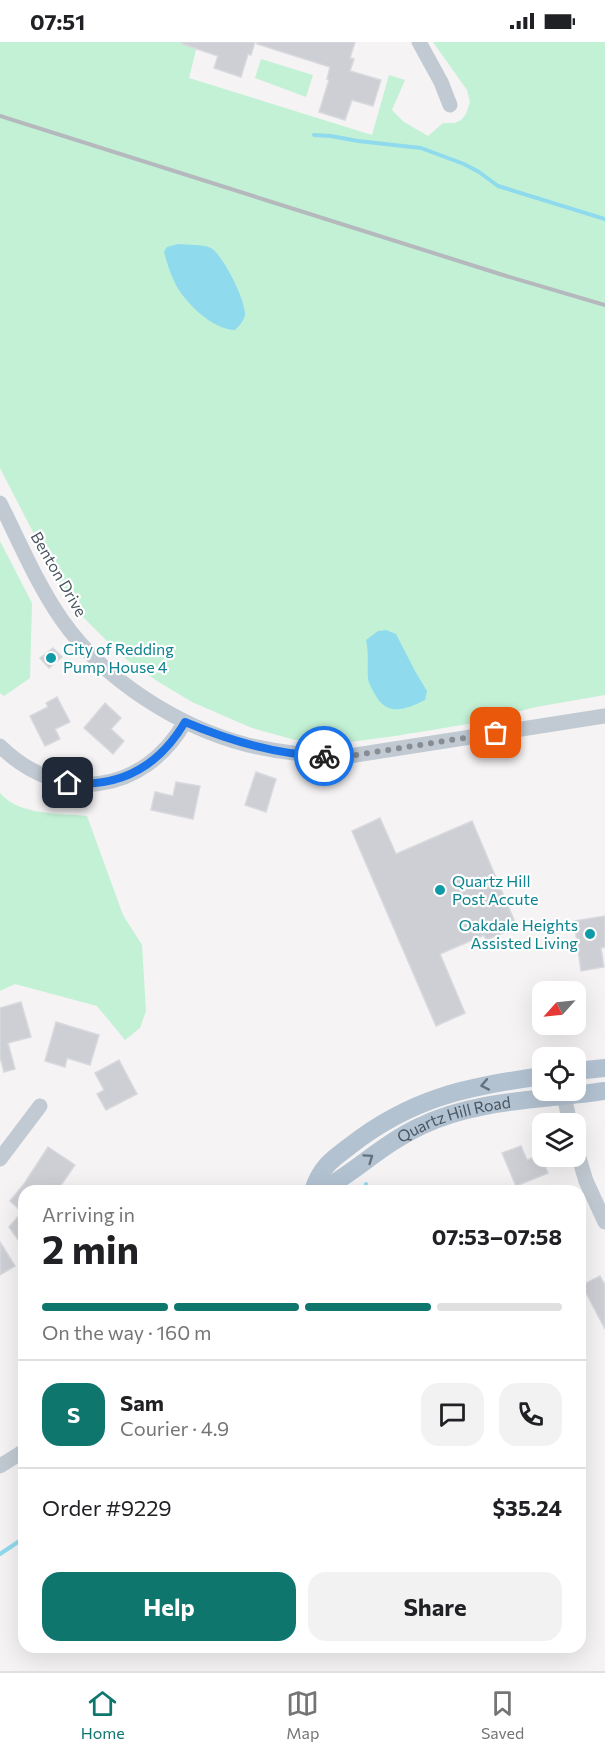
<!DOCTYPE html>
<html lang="en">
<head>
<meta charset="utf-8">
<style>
  :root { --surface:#fff; --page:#f2f2f2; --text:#202124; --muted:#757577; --line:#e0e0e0; --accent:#0f766e }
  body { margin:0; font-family:Commissioner,sans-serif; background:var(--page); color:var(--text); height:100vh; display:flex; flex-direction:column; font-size:22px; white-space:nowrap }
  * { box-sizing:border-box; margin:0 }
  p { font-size:20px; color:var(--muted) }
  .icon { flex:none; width:33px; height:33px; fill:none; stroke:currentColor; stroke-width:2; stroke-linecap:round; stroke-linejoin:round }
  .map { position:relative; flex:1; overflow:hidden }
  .panel { position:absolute; left:18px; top:1143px; width:568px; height:468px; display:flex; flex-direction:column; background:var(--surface); border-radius:18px; box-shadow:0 6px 24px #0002 }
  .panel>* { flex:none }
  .needle { width:39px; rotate:243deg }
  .controls { position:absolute; left:532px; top:939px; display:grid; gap:12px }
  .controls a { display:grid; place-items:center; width:54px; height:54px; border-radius:12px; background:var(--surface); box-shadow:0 6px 24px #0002; font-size:30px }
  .pin { position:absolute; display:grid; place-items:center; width:51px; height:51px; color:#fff; margin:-26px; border-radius:12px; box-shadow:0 3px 9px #0006 }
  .courier { position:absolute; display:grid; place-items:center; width:60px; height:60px; margin:-30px; border:4px solid #1a73e8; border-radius:50%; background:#fff; color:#222; box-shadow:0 2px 8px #0007 }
  .head em { font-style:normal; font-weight:700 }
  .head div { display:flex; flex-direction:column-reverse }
  .head { display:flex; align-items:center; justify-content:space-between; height:102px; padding:0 24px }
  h1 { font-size:39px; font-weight:700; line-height:45px }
  .bar { display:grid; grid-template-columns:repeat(4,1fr); gap:9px 6px; align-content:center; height:72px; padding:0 24px }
  .bar i { height:8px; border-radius:4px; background:var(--line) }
  .bar .on { background:var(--accent) }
  .bar p { grid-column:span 4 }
  .line { display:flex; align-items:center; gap:15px; padding:0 24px; border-top:2px solid var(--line) }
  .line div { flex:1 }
  .round { display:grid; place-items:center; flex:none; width:63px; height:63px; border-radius:18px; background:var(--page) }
  .action { display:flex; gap:12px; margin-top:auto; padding:12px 24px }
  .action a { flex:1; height:69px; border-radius:18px; background:var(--accent); color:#fff; font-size:24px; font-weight:700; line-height:69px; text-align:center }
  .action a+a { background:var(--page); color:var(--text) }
  .status { display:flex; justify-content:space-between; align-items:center; height:42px; padding:0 30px; background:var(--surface); direction:ltr }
  .status svg { height:16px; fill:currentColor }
  .tabs { display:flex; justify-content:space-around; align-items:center; height:84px; border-top:2px solid var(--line); background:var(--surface); font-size:16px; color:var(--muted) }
  .tabs a { display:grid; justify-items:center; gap:3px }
  .tabs .on { color:var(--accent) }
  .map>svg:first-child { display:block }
  .green { fill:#c3f1d5 }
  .water { fill:#90daee }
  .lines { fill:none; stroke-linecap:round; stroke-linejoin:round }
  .stream { stroke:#90daee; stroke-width:4 }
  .building { fill:#cdcfd5; stroke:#d7d9de; stroke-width:1.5 }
  .minor { stroke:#c1cad2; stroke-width:15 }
  .major { stroke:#b3c2d1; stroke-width:18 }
  .rail { stroke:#b5b8bd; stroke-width:4 }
  .oneway { stroke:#64717d }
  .done { stroke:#868d94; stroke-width:6; stroke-dasharray:0 10.8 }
  .route { stroke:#1a73e8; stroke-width:8 }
  .culture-dot { fill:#0f9aa8; stroke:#fff; stroke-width:2 }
  .labels { text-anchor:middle; stroke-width:4.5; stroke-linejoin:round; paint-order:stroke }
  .street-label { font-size:16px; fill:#4a5661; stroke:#fff }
  .culture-label { font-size:16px; fill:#0d838f; stroke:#fff; text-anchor:start }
</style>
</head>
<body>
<div class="status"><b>07:51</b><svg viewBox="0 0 49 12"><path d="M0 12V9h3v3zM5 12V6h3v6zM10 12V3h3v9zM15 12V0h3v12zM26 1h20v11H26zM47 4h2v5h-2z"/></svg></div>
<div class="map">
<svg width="605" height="1629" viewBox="0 0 605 1629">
  <rect width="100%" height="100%" fill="#f5f3f3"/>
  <path class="green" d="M0 0H198L189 36 372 93 389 33 405 38 392 68 404 80 428 94 443 81H455L461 78 466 72 470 60 467 48 433 0H605V653L536 665 468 682 395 694 350 700H322L295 698 252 686 192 660 157 639 122 614 81 573 52 527 0 426Z
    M261 17 313 33 306 55 255 36Z
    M0 499 32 561 30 636 4 654 0 651Z
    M0 751C20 774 59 771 87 774L123 873 142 903 146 969 140 986 125 998 97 964 15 942 0 949Z"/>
  <path class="water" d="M178 202C188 203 202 202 211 206 223 213 246 259 245 273 244 279 239 284 235 288 213 288 184 260 175 241 170 231 167 221 164 210L167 205Z
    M386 588 396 592 415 629 427 649 425 658C407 667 388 675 376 654 373 649 369 642 368 637 367 624 369 611 366 598L378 589Z"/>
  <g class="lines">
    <path class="stream" d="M314 93 331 94 358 99 421 106 464 122 479 130 498 144 605 177
      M364 1149 366 1142
      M0 1512 24 1496"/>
  </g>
  <path class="building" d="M182 0H255L251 13 248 12 241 35 214 26 218 14 182 2Z
    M257 0H355L350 16 354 17 350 29 381 38 373 64 352 58 345 78 319 70 329 38 327 37 330 25 257 2Z
    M53 606 62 615 49 626 40 616Z
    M57 655 70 680 55 687 60 697 45 704 30 674 48 665 46 661Z
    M105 661 121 676 111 687 124 699 113 712 84 686Z
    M256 730 276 737 266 770 245 763Z
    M176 740 200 744 193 777 151 768 155 750 173 754Z
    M380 776 396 812 472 779 517 885 486 898 484 893 440 912 465 971 436 984 352 789Z
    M605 874V905L601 906 604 925 581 929 574 879Z
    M21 960 31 995 8 1001 15 1027 4 1030 0 1015V966Z
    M56 980 99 993 90 1023 67 1016 65 1025 45 1019Z
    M119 1018 137 1052 106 1068 97 1052 104 1048 95 1031Z
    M521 1104 527 1118 540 1113 548 1131 516 1144 502 1111Z
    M48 1105 75 1123 57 1149H24V1206L9 1185 22 1170 10 1159 24 1142Z
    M0 1200 15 1224 0 1233Z
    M600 1234 605 1243V1287L582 1243Z"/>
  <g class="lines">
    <path class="minor" d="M419 0 441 40 450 63
      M0 461C20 501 37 542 62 578 104 638 178 685 248 703 279 710 311 714 343 715L605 674
      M0 704C60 763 143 753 185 680
      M563 1048 570 1082
      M576 1106 586 1139 605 1180
      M0 1117 40 1064
      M0 1424 24 1409"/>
    <g class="major">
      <path d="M576 1029 605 1026"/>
      <path d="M313 1149C320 1126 331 1118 350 1104 411 1056 468 1044 543 1034"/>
      <path id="s1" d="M321 1149C355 1130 384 1101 421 1084 476 1057 545 1058 605 1049"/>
    </g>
    <path class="rail" d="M0 74 503 233 605 263"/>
  </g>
  <defs><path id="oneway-chevron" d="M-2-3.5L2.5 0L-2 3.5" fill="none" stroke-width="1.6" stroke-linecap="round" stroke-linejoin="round" transform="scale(1.5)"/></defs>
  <g class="oneway">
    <use href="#oneway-chevron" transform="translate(485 1043) rotate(169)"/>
    <use href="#oneway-chevron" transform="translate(369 1116) rotate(-35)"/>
  </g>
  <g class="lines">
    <path class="done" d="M324 714 343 715 496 691"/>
    <path class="route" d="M68 741C120 746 159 724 185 680 228 698 277 713 324 714"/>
  </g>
  <g class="culture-dot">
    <circle cx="51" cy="616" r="6"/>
    <circle cx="440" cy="848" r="6"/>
    <circle cx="590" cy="892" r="6"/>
  </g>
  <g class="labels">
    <g class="street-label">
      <text transform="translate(59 532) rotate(60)" y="6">Benton Drive</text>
      <text dy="6" stroke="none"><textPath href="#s1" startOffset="153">Quartz Hill Road</textPath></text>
    </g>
    <g class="culture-label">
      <text x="63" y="613">City of Redding<tspan x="63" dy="18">Pump House 4</tspan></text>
      <text x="452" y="845">Quartz Hill<tspan x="452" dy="18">Post Accute</tspan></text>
      <text x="578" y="889" text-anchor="end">Oakdale Heights<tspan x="578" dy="18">Assisted Living</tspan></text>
    </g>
  </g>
</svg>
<div class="controls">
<a><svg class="needle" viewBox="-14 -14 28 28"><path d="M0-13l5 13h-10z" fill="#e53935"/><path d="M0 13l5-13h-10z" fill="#757577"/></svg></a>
<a><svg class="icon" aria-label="locate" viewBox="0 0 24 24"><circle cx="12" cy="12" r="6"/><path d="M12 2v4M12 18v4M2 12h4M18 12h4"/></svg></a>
<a><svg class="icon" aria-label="layers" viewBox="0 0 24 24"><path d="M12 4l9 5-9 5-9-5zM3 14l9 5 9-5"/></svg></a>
</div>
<div class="pin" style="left:496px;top:691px;background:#ea580c"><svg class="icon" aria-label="bag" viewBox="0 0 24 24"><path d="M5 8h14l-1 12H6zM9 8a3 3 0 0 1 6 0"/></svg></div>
<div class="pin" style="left:68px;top:741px;background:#1f2937"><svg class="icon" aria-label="home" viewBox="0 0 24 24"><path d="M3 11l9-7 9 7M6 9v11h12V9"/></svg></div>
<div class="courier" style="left:324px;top:714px"><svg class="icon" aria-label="bike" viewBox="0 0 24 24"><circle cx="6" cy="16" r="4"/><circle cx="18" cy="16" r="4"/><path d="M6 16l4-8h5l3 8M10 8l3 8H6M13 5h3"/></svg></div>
<section class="panel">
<div class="head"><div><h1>2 min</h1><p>Arriving in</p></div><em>07:53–07:58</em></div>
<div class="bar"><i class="on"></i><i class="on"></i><i class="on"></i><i></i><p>On the way · 160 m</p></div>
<div class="line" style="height:108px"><b class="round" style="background:var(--accent);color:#fff">S</b><div><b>Sam</b><p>Courier · 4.9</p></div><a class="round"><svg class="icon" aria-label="chat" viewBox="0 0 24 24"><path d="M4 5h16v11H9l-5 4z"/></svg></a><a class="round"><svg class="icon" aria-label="phone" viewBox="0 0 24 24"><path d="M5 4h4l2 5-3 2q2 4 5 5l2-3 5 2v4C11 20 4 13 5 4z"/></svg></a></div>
<div class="line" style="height:78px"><div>Order #9229</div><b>$35.24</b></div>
<div class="action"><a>Help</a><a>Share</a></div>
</section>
</div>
<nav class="tabs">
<a class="on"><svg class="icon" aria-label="home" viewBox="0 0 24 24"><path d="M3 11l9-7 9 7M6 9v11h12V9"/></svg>Home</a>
<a><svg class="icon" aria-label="map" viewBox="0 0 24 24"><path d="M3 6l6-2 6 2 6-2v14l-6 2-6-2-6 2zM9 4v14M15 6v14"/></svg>Map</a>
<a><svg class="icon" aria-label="saved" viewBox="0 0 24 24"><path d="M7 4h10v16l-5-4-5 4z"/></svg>Saved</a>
</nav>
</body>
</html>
